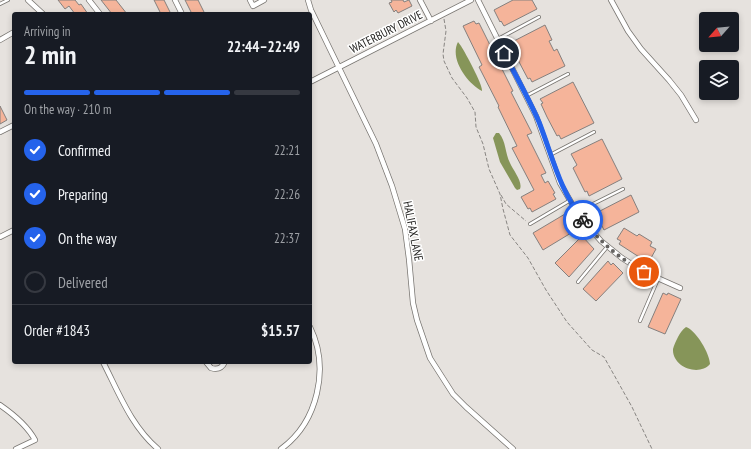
<!DOCTYPE html>
<html lang="en">
<head>
<meta charset="utf-8">
<style>
  :root { --surface:#171b24; --page:#242831; --text:#f1f3f6; --muted:#9ea1a6; --line:#363941; --accent:#2563eb }
  body { margin:0; font-family:"PT Sans Narrow",sans-serif; background:var(--page); color:var(--text); height:100vh; display:flex; flex-direction:column; font-size:15px; white-space:nowrap }
  * { box-sizing:border-box; margin:0 }
  p { font-size:13px; color:var(--muted) }
  .icon { flex:none; width:22px; height:22px; fill:none; stroke:currentColor; stroke-width:2; stroke-linecap:round; stroke-linejoin:round }
  .map { position:relative; flex:1; overflow:hidden }
  .panel { position:absolute; left:12px; top:12px; width:300px; height:352px; display:flex; flex-direction:column; background:var(--surface); border-radius:4px; box-shadow:0 2px 6px #0003 }
  .panel>* { flex:none }
  .needle { width:26px; rotate:243deg }
  .fabs { position:absolute; left:699px; top:12px; display:grid; gap:8px }
  .fabs a { display:grid; place-items:center; width:40px; height:40px; border-radius:4px; background:var(--surface); box-shadow:0 2px 6px #0003; font-size:20px }
  .pin { position:absolute; display:grid; place-items:center; width:34px; height:34px; color:#fff; margin:-17px; border:2px solid #fff; border-radius:50%; box-shadow:0 1px 4px #0007 }
  .courier { position:absolute; display:grid; place-items:center; width:40px; height:40px; margin:-20px; border:3px solid #2563eb; border-radius:50%; background:#fff; color:#222; box-shadow:0 1px 5px #0007 }
  .head em { font-style:normal; font-weight:600 }
  .head div { display:flex; flex-direction:column-reverse }
  .head { display:flex; align-items:center; justify-content:space-between; height:68px; padding:0 12px }
  h1 { font-size:26px; font-weight:600; line-height:30px }
  .bar { display:grid; grid-template-columns:repeat(4,1fr); gap:6px 4px; align-content:center; height:48px; padding:0 12px }
  .bar i { height:5px; border-radius:3px; background:var(--line) }
  .bar .on { background:var(--accent) }
  .bar p { grid-column:span 4 }
  .line { display:flex; align-items:center; gap:10px; padding:0 12px; border-top:1px solid var(--line) }
  .line div { flex:1 }
  ol { padding:0 12px; list-style:none }
  li { display:flex; align-items:center; gap:12px; height:44px }
  li p { margin-inline-start:auto }
  li .icon { padding:4px; border-radius:50%; background:var(--accent); color:#fff; stroke-width:4 }
  li:last-child { color:var(--muted) }
  li i { width:22px; height:22px; border:2px solid var(--line); border-radius:50% }
  .map>svg:first-child { display:block }
  .water { fill:#869559 }
  .building { fill:#f5b49a; stroke:#85807e }
  .lines { fill:none; stroke-linecap:round; stroke-linejoin:round }
  .lane-casing { stroke:#787571; stroke-width:4 }
  .street-casing { stroke:#787571; stroke-width:6 }
  .path { stroke:#888582; stroke-width:1; stroke-dasharray:4 2; stroke-linecap:butt }
  .lane { stroke:#fff; stroke-width:2.5 }
  .street { stroke:#fff; stroke-width:4.5 }
  .done { stroke:#656361; stroke-width:4; stroke-dasharray:0 7.2 }
  .route { stroke:#2563eb; stroke-width:5 }
  .labels { text-anchor:middle; stroke-width:3; stroke-linejoin:round; paint-order:stroke }
  .street-label { font-size:12px; fill:#201f1d; stroke:#fff }
</style>
</head>
<body>
<div class="map">
<svg width="751" height="449" viewBox="0 0 751 449">
  <rect width="100%" height="100%" fill="#e6e2de"/>
  <path class="water" d="M458 42 461 46C466 54 483 85 482 91 468 84 449 59 458 42Z
    M496 133H499C506 141 505 153 510 163 513 170 523 182 520 189L517 190 515 188 500 162 493 138Z
    M686 327C696 330 710 354 710 364 699 377 672 367 673 349 674 345 676 341 678 337 680 333 682 330 686 327Z"/>
  <path class="building" d="M58 0H75L79 5 81 4 88 14H75L69 6 65 9Z
    M101 0H116L127 14H112Z
    M154 0H164L171 14H161Z
    M185 0H198L205 14H192Z
    M391 0H403L404 2 409 0 412 6 398 13 396 10 394 12 389 3 392 2Z
    M513 0H532L537 9 504 26 501 21 500 22 494 10Z
    M474 21 476 24 479 23 513 91 511 92 532 133 527 135 546 173 541 175 545 183 548 181 555 193 553 194 556 199 532 212 530 208 528 209 521 197 534 190 512 148 517 146 498 107 499 106 479 67 482 65 463 26Z
    M545 25 552 40 549 41 554 51 557 49 565 66 532 82 530 78 528 79 518 60 513 48 514 47 512 42Z
    M573 82 594 123 561 139 559 135 557 136 547 117 541 104 543 103 540 99Z
    M0 106 7 120 0 124Z
    M602 139 622 179 589 196 587 191 585 192 573 168 577 165 571 154Z
    M631 195 639 212 604 230 598 218 600 217 598 212Z
    M565 214 568 219 569 218 576 230 543 250 533 233Z
    M624 228 637 236 639 234 652 242 650 246 656 249 651 258 653 259 650 264 619 244 621 241 617 239Z
    M582 236 594 249 569 277 555 263Z
    M608 261 611 265 613 263 623 273 596 301 583 289Z
    M663 293 667 295 668 293 681 299 665 334 648 327Z"/>
  <g class="lines">
    <defs>
      <path id="lane" d="M0 4 8 0
        M498 39 539 17
        M526 96 568 74
        M550 155 594 132
        M577 212 623 189
        M530 224 569 201
        M578 282 607 247
        M640 321 658 279"/>
      <path id="street" d="M28 0 43 14
        M89 0 100 14
        M175 0 182 14
        M250 0 253 6 264 0
        M308 0 311 10 376 144 392 186 405 229 409 259 413 303 417 320 430 358 453 394 466 407 513 449
        M420 0 431 21
        M478 0 536 116 560 183 579 216 601 241 622 258 644 272 680 288
        M611 0 628 31 641 49 669 80 681 95 696 120
        M0 40 14 32
        M310 82 471 0
        M0 132 14 125
        M0 237 14 230
        M103 362C119 393 131 426 158 449
        M206 362 211 368C217 370 222 368 225 362
        M0 405C13 414 27 425 35 440L16 449
        M281 449C318 422 330 368 310 327"/>
    </defs>
    <use href="#lane" class="lane-casing"/>
    <use href="#street" class="street-casing"/>
    <path class="path" d="M444 19 446 31 443 54 444 61 452 78 467 98 475 112 476 127 483 144 489 169 500 194 503 209 510 235 528 258 546 290 567 322 592 350 604 357 632 407 652 449
      M501 195 506 204 526 221"/>
    <use href="#lane" class="lane"/>
    <use href="#street" class="street"/>
  </g>
  <g class="lines">
    <path class="done" d="M583 220C600 242 620 259 644 272"/>
    <path class="route" d="M504 53C516 76 529 99 539 122 553 158 559 189 583 220"/>
  </g>
  <g class="labels">
    <g class="street-label">
      <text transform="translate(386 32) rotate(-27)" y="4">WATERBURY DRIVE</text>
      <text transform="translate(413 231) rotate(79)" y="4">HALIFAX LANE</text>
    </g>
  </g>
</svg>
<div class="fabs">
<a><svg class="needle" viewBox="-14 -14 28 28"><path d="M0-13l5 13h-10z" fill="#e53935"/><path d="M0 13l5-13h-10z" fill="#9ea1a6"/></svg></a>
<a><svg class="icon" aria-label="layers" viewBox="0 0 24 24"><path d="M12 4l9 5-9 5-9-5zM3 14l9 5 9-5"/></svg></a>
</div>
<div class="pin" style="left:644px;top:272px;background:#ea580c"><svg class="icon" aria-label="bag" viewBox="0 0 24 24"><path d="M5 8h14l-1 12H6zM9 8a3 3 0 0 1 6 0"/></svg></div>
<div class="pin" style="left:504px;top:53px;background:#1f2937"><svg class="icon" aria-label="home" viewBox="0 0 24 24"><path d="M3 11l9-7 9 7M6 9v11h12V9"/></svg></div>
<div class="courier" style="left:583px;top:220px"><svg class="icon" aria-label="bike" viewBox="0 0 24 24"><circle cx="6" cy="16" r="4"/><circle cx="18" cy="16" r="4"/><path d="M6 16l4-8h5l3 8M10 8l3 8H6M13 5h3"/></svg></div>
<section class="panel">
<div class="head"><div><h1>2 min</h1><p>Arriving in</p></div><em>22:44–22:49</em></div>
<div class="bar"><i class="on"></i><i class="on"></i><i class="on"></i><i></i><p>On the way · 210 m</p></div>
<ol>
<li><svg class="icon" aria-label="check" viewBox="0 0 24 24"><path d="M5 12l5 5 9-10"/></svg>Confirmed<p>22:21</p></li>
<li><svg class="icon" aria-label="check" viewBox="0 0 24 24"><path d="M5 12l5 5 9-10"/></svg>Preparing<p>22:26</p></li>
<li><svg class="icon" aria-label="check" viewBox="0 0 24 24"><path d="M5 12l5 5 9-10"/></svg>On the way<p>22:37</p></li>
<li><i></i>Delivered</li>
</ol>
<div class="line" style="height:52px"><div>Order #1843</div><b>$15.57</b></div>
</section>
</div>
</body>
</html>
